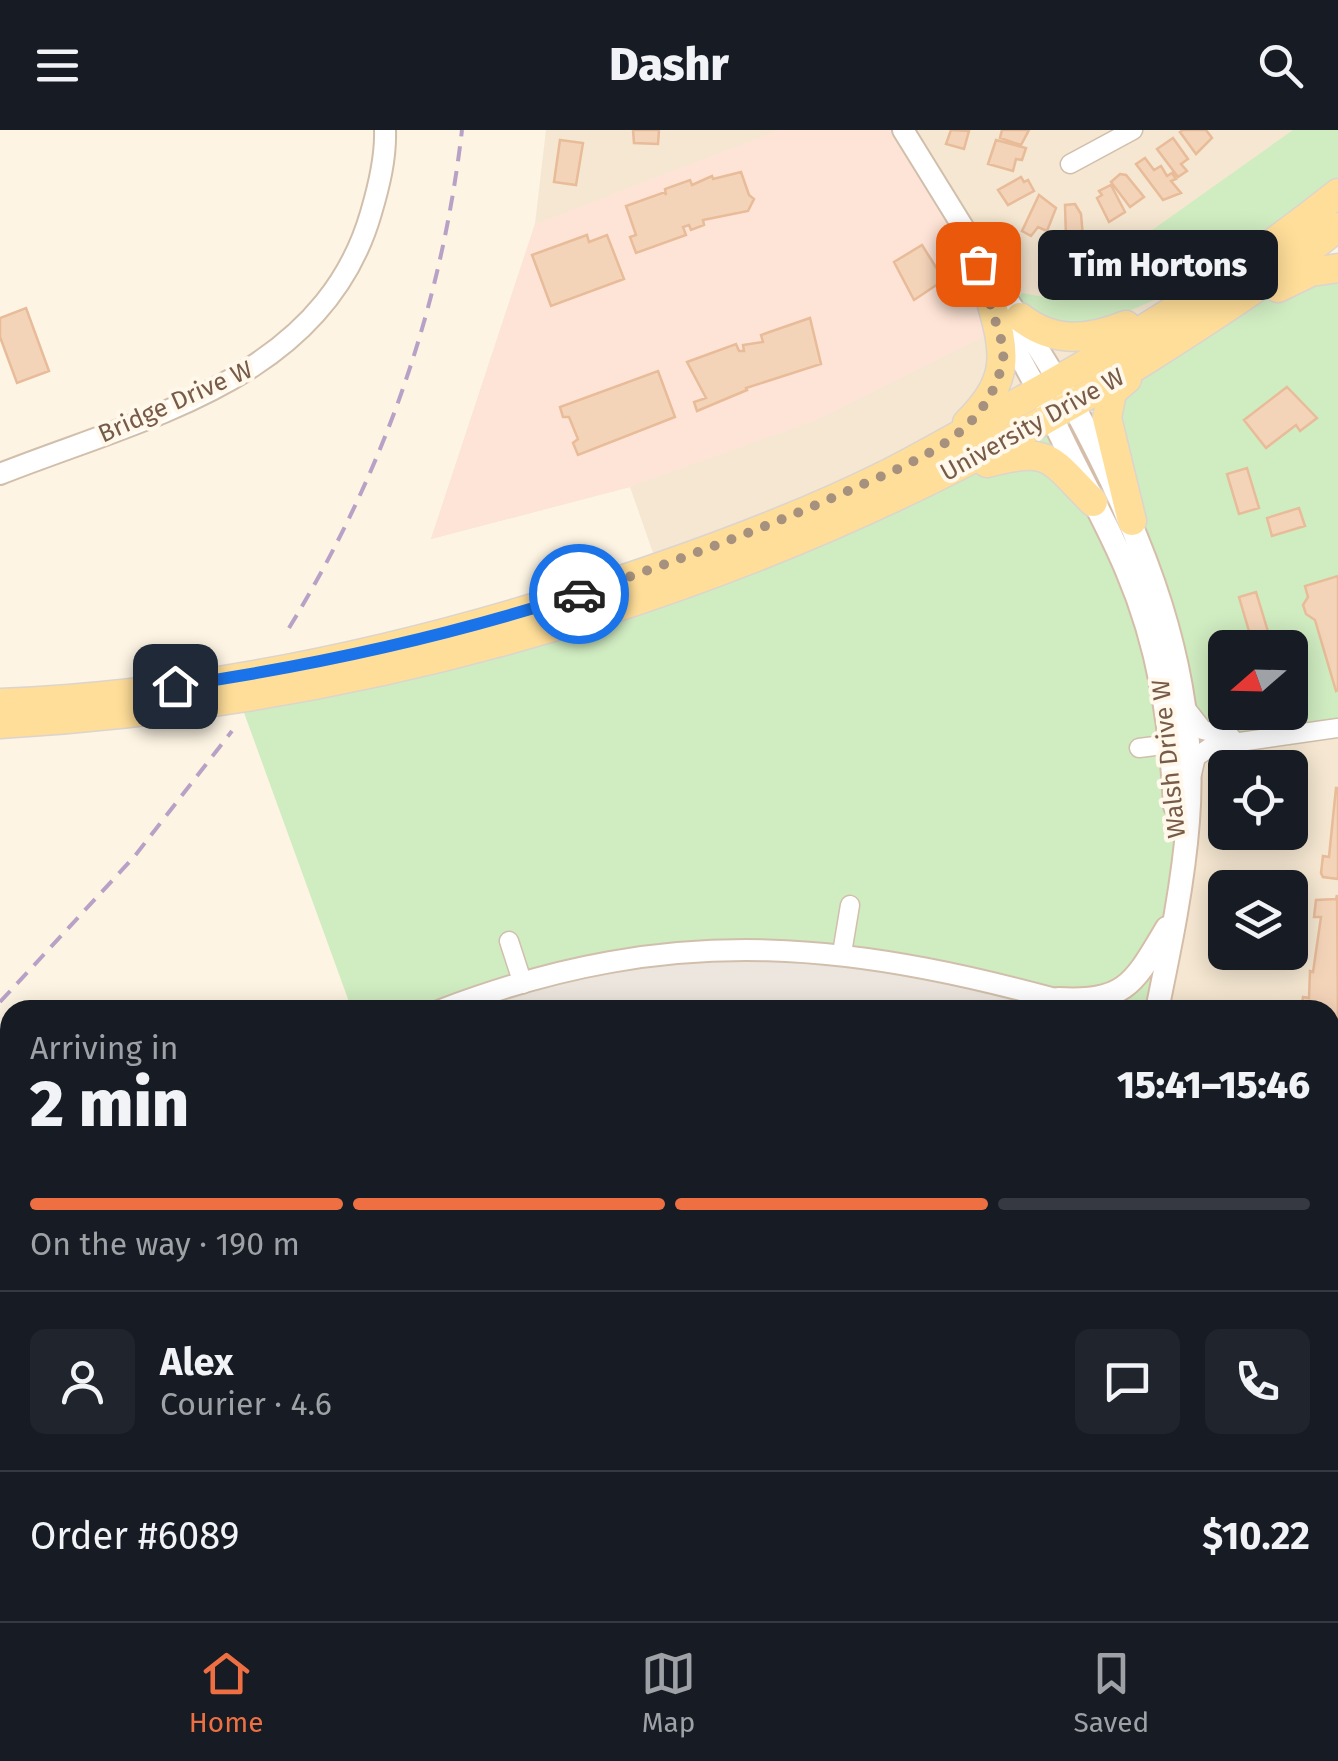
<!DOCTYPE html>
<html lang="en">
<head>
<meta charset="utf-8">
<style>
  :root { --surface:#171b24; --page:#20242c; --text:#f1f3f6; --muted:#9ea1a6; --line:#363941; --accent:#ee7042 }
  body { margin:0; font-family:"Fira Sans",sans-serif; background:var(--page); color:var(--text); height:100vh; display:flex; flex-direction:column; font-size:38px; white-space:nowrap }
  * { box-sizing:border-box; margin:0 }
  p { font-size:32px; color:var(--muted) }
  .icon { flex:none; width:55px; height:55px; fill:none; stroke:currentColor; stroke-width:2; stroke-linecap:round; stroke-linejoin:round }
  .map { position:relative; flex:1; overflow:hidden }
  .details { position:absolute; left:0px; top:870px; width:1340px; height:622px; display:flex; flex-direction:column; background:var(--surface); border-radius:30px 30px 0 0; box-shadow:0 5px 25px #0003 }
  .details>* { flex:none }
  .needle { width:65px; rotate:250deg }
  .fabs { position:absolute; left:1208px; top:500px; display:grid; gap:20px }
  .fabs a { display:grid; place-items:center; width:100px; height:100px; border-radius:15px; background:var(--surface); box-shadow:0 5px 25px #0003; font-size:50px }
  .pin { position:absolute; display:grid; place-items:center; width:85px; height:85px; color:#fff; margin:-42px; border-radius:20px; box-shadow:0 5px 15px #0006 }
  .courier { position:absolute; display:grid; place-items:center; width:100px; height:100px; margin:-50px; border:8px solid #1a73e8; border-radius:50%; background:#fff; color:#222; box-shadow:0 2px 12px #0007 }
  .bubble { position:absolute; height:70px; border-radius:15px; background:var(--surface); box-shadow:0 5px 25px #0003; font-size:32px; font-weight:800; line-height:70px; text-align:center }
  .head em { font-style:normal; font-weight:800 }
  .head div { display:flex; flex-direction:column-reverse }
  .head { display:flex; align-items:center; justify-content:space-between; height:170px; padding:0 30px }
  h1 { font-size:65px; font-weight:800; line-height:75px }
  .bar { display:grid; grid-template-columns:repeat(4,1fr); gap:15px 10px; align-content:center; height:120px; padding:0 30px }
  .bar i { height:12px; border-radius:8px; background:var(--line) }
  .bar .active { background:var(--accent) }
  .bar p { grid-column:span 4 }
  .line { display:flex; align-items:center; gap:25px; padding:0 30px; border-top:2px solid var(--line) }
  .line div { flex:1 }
  .round { display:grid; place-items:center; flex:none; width:105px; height:105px; border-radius:15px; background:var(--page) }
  header { display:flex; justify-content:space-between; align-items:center; height:130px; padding:0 30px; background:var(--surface); font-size:45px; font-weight:800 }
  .tab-bar { display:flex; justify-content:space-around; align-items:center; height:140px; border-top:2px solid var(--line); background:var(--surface); font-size:28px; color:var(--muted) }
  .tab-bar a { display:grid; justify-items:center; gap:5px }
  .tab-bar .active { color:var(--accent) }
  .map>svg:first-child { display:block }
  .residential { fill:#f5e7d1; fill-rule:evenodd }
  .commercial { fill:#fee4d6 }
  .industrial { fill:#ede6de }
  .green { fill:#d0ecc1; fill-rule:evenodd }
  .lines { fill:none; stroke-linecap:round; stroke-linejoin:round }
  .stream { stroke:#9cceda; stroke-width:4 }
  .building { fill:#f4d4b9; stroke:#e8bb99; stroke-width:2.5 }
  .minor-casing { stroke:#d1bfac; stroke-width:21 }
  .tertiary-casing { stroke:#d1bfac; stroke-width:24 }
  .secondary-casing { stroke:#d5bea9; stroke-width:26 }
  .primary-casing { stroke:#dcd4cf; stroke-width:31 }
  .minor { stroke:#fff; stroke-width:18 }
  .tertiary { stroke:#fff; stroke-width:20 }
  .secondary { stroke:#fff; stroke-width:22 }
  .primary { stroke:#ffde99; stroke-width:28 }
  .rail { stroke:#b8a1c7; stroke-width:4; stroke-dasharray:15 10; stroke-linecap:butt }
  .done { stroke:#a6917e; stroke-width:10; stroke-dasharray:0 18 }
  .route { stroke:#1a73e8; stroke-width:12 }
  .labels { text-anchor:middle; stroke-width:8; stroke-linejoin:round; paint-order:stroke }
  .street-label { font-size:25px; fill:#775b48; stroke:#fff8eb }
</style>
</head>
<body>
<header><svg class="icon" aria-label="menu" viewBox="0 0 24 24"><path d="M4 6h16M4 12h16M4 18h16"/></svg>Dashr<svg class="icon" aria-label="search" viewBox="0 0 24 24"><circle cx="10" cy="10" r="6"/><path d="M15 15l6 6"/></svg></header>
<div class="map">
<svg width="1338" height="1491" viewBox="0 0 1338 1491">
  <rect width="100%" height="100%" fill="#fdf4e3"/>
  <path class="residential" d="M546 0H1338V63L1037 261 658 437 630 357 431 409 535 94Z
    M1338 598V1491H1204L1200 1483 1330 1482V880H1157L1181 614ZM1225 638H1290V702H1225ZM1225 758H1290V822H1225Z"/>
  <path class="commercial" d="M779 0H903L1015 191 819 289 630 357 431 409 535 94Z"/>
  <path class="industrial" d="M791 818 1095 880H441L574 839Z"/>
  <path class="green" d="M1293 0H1338V63L1249 129 1108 190 1051 198 1017 169 1022 163 1055 169Z
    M1338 138V598L1181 614 1184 646 1157 880H1095L935 839 680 822 441 880H352L239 569 1052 287 1096 333 1107 274 1218 185ZM1225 518H1290V582H1225Z"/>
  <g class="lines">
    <path class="stream" d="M880 1491 887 1482"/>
  </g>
  <path class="building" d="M633 0H659L658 14 634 13Z
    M951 0 969 1 964 19 946 14Z
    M1002 0H1029L1021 15 1000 8Z
    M1183 0H1206L1212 8 1196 24 1180 2Z
    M1173 8 1188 29 1181 34 1187 41 1178 47 1157 19Z
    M560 10 583 13 576 55 554 52Z
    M996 10 1026 18 1022 30 1016 29 1013 41 988 34Z
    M1145 28 1154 40 1161 36 1167 46 1172 43 1176 49 1171 51 1181 63 1163 70 1136 34Z
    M741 42 749 65 754 69 748 81 703 90 704 95 691 100 689 95 683 97 686 105 636 123 630 107 636 105 626 76 665 62 666 65 665 59 690 50 692 55 712 46 713 49Z
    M1120 44 1126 45 1144 67 1130 77 1111 52Z
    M1021 47 1024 52 1028 50 1034 61 1008 75 998 60Z
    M1111 55 1125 82 1109 92 1097 68 1102 65 1099 61Z
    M1039 65 1056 78 1047 101 1038 97 1031 106 1022 101Z
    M1075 74 1081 84 1083 107 1066 108 1065 75Z
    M587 105 589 112 607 105 624 149 551 176 532 125Z
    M922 115 944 150 914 170 894 132Z
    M26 178 49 241 17 253 0 207V188Z
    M810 188 821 234 746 258 747 260 697 281 694 272 706 268 687 232 736 214 739 221H744L743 215 763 212 761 205Z
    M658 241 675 287 578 325 573 313 578 309 569 287H563L560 277Z
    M1287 257 1317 288 1300 301 1296 295 1266 318 1244 290Z
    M1247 338 1259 378 1239 384 1227 344Z
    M1299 378 1305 396 1272 406 1267 388Z
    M1338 446V560L1336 561 1315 490 1306 484 1303 475 1308 467 1305 456Z
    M1256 462 1273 518H1254L1239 467Z
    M1336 658H1338V749L1323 747 1321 743 1323 726 1329 727Z
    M1337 765 1338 893 1332 892 1331 897 1330 880H1301L1303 867 1309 868 1310 841 1313 842 1321 787H1314L1316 770 1336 769Z
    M1335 1079H1338L1335 1116H1330V1080Z
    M1338 1334V1375L1330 1376V1335Z"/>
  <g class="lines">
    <defs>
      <path id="minor" d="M1070 34 1133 0
        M1185 577 1203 600 1231 607
        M1139 618 1171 614
        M1192 644 1196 627 1212 616 1338 598
        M509 811 523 854
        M842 823 850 775
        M1330 969 1336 943
        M1330 1148 1338 1149
        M1330 1420 1338 1417"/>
      <path id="tertiary" d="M903 0 1065 262
        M1003 196 1044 272
        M0 344C144 287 323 250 371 83 379 56 386 28 385 0
        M441 880C679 789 856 812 1095 880
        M1330 941 1338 943
        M0 1201 10 1187"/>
      <path id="secondary" d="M1073 275C1142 403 1200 542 1188 691 1183 755 1170 817 1157 880
        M1052 287C1075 339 1105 388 1127 441 1159 516 1171 595 1175 676
        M1058 869C1126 873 1134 853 1167 798
        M1123 1482 1126 1491"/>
      <path id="primary" d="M1278 158 1311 142 1338 138
        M1020 187C1054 214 1088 210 1126 195
        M1127 249 1112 262 1107 288 1132 391
        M967 293C1011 249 1006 224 990 168
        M987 333C1051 316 1049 328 1093 372
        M0 573C204 565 407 520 600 457 698 425 797 389 889 343 932 321 973 297 1015 274 1128 212 1238 143 1338 63
        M0 594C406 570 801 446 1146 230 1212 188 1277 146 1338 97"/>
    </defs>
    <use href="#minor" class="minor-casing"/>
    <use href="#tertiary" class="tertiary-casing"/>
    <use href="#secondary" class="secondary-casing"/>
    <use href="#primary" class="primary-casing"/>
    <use href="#minor" class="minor"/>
    <use href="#tertiary" class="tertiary"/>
    <use href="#secondary" class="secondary"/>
    <use href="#primary" class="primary"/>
    <path class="rail" d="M289 498C383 344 441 180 462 0
      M0 872 134 727 232 601"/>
  </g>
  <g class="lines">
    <path class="done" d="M579 464C671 433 761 400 850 360 884 345 922 330 952 308 981 287 1002 254 1004 219L978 134"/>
    <path class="route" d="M175 556C313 536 446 507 579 464"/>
  </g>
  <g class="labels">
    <g class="street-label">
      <text transform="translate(175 271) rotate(-24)" y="9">Bridge Drive W</text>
      <text transform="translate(1032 294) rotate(-29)" y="9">University Drive W</text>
      <text transform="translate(1168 629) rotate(-96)" y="9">Walsh Drive W</text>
    </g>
  </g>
</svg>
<div class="fabs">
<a><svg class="needle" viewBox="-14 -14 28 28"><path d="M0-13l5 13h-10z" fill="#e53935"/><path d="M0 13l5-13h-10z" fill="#9ea1a6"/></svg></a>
<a><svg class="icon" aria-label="locate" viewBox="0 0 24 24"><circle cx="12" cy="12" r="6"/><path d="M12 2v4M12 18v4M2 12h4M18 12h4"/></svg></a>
<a><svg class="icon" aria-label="layers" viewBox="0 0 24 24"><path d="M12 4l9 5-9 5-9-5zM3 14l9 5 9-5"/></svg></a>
</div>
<div class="pin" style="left:978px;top:134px;background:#ea580c"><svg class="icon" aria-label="bag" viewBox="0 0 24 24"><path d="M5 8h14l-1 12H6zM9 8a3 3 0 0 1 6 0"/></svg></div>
<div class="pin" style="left:175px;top:556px;background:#1f2937"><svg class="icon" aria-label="home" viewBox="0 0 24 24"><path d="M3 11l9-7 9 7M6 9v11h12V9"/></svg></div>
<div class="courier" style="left:579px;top:464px"><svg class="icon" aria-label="car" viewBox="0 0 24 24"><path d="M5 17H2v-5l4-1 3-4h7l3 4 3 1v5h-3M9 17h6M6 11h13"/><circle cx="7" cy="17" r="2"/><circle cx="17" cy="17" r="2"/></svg></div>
<div class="bubble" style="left:1038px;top:100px;width:240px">Tim Hortons</div>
<section class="details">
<div class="head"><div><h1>2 min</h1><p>Arriving in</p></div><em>15:41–15:46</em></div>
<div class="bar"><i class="active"></i><i class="active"></i><i class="active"></i><i></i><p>On the way · 190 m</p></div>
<div class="line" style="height:180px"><a class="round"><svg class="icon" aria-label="person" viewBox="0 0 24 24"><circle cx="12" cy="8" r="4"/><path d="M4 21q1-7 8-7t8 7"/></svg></a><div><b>Alex</b><p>Courier · 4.6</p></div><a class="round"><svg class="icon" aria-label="chat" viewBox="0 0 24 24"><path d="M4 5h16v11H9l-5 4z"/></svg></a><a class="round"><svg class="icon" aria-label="phone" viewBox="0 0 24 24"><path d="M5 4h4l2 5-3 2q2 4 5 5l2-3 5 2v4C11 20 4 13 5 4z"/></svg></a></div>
<div class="line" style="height:130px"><div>Order #6089</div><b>$10.22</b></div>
</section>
</div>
<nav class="tab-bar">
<a class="active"><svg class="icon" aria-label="home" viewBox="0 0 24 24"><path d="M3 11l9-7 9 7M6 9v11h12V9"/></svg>Home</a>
<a><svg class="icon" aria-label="map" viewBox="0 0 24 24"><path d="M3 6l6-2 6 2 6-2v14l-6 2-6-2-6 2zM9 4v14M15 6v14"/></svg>Map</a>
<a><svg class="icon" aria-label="saved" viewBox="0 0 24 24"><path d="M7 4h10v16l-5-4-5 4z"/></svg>Saved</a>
</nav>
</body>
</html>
